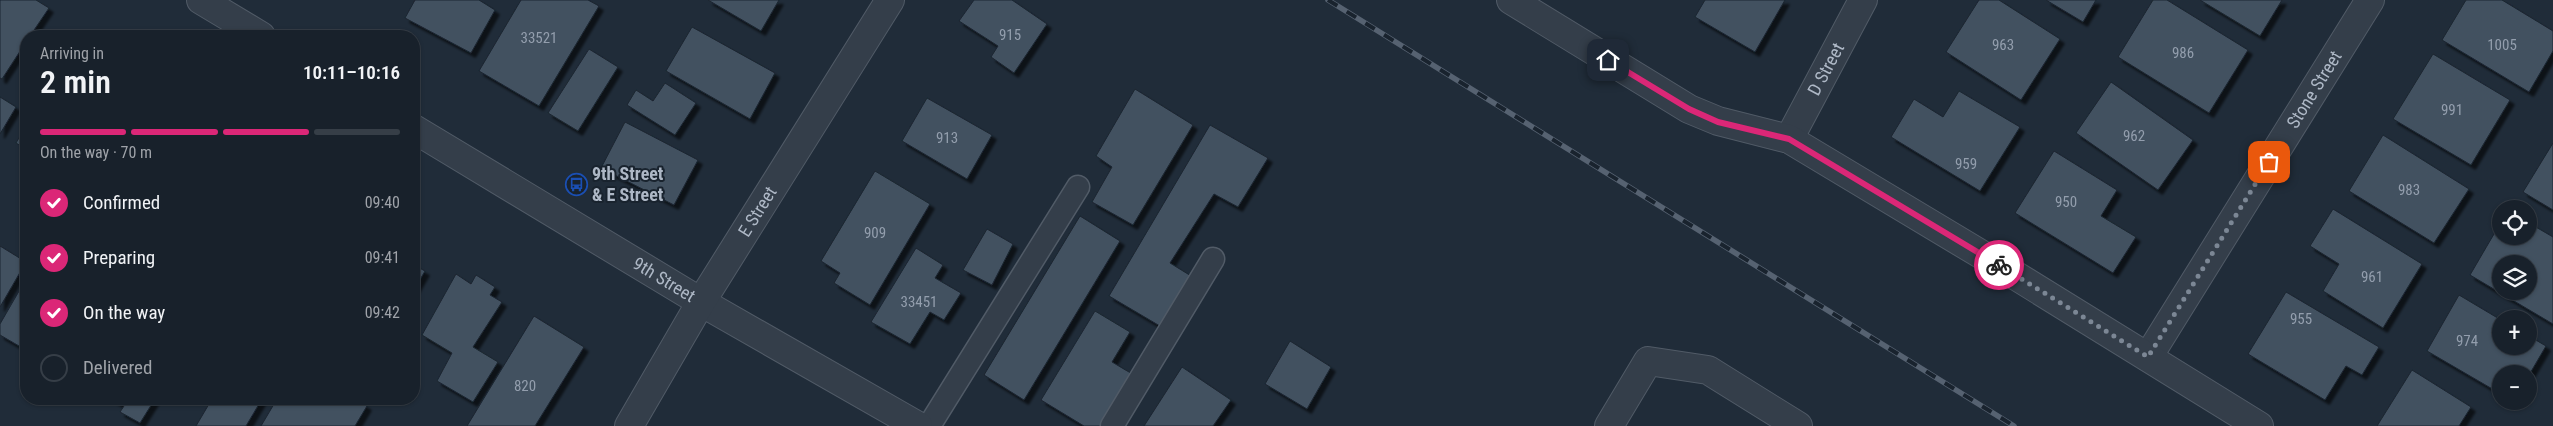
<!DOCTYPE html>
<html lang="en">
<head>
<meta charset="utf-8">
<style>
  :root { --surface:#18212b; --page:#212933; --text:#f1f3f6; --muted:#9fa3a9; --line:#363e47; --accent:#db2777 }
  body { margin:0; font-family:"Roboto Condensed",sans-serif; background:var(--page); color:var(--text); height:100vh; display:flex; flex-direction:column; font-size:19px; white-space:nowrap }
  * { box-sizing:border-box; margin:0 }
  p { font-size:16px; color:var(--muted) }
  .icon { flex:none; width:28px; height:28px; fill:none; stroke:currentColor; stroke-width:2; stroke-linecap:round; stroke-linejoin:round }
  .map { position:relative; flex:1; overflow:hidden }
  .sheet { position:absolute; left:20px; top:30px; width:400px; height:375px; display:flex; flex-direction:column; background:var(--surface); border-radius:20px; box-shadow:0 1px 4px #0004,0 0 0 1px var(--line) }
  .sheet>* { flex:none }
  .controls { position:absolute; left:2492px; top:200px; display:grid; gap:10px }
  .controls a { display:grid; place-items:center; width:45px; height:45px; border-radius:50%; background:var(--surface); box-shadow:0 1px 4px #0004,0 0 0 1px var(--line); font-size:25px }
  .pin { position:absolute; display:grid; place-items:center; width:42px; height:42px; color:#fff; margin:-21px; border-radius:10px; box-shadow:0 2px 8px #0006 }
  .courier { position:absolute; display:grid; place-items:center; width:50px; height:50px; margin:-25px; border:4px solid #db2777; border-radius:50%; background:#fff; color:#222; box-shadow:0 1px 6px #0007 }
  .summary em { font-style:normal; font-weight:600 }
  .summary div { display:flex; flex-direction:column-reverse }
  .summary { display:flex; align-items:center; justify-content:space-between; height:85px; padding:0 20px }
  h1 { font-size:32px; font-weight:600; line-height:38px }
  .bar { display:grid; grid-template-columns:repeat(4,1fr); gap:8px 5px; align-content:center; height:60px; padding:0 20px }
  .bar i { height:6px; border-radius:4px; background:var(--line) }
  .bar .active { background:var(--accent) }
  .bar p { grid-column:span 4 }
  ol { padding:0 20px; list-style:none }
  li { display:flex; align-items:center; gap:15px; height:55px }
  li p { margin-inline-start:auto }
  li .icon { padding:5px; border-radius:50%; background:var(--accent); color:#fff; stroke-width:4 }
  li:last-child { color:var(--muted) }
  li i { width:28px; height:28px; border:2px solid var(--line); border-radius:50% }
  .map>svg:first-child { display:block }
  .building { fill:#435161; stroke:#1b2530; fill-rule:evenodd; filter:url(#shadow) }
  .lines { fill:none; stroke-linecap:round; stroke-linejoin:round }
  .service-casing { stroke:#515b67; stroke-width:25 }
  .minor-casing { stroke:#515b67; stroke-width:30 }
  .tertiary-casing { stroke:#515b67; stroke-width:30 }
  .service { stroke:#343e4a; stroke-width:22 }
  .minor { stroke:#343e4a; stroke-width:28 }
  .tertiary { stroke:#343e4a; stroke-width:28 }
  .rail-casing { stroke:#566271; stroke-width:5.5 }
  .rail { stroke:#19232e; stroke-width:4; stroke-dasharray:11; stroke-linecap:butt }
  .done { stroke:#7c8795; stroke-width:5; stroke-dasharray:0 9 }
  .route { stroke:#db2777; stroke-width:6 }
  .labels { text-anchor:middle; stroke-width:4; stroke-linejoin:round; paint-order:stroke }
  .number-label { font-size:15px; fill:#939ead }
  .street-label { font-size:18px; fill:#aeb8c6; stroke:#19232e }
  .poi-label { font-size:18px; font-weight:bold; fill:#aeb8c6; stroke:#19232e; text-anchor:start }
</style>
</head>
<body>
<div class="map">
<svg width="2553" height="426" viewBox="0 0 2553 426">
  <defs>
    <filter id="shadow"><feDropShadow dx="4.5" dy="4.5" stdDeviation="1" flood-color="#0009"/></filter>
  </defs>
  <rect width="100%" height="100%" fill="#202c39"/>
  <path class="building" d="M0 0H36L49 8 30 36H26V42L2 79 0 78Z
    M415 0H479L495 10 471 53 405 18Z
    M521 0H588L599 6 539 106 479 71Z
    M708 0H779L761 31Z
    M974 0H1012L1047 24 1014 73 991 57 998 46 959 21Z
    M1705 0H1785L1755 52 1695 17Z
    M1979 0H1999L2060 39 2021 100 1946 52Z
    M2046 0H2096L2083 22Z
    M2153 0H2167L2248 50 2209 113 2118 57Z
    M2200 0H2282L2260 36Z
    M2466 0H2502L2553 31V51L2529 92 2442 40Z
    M692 27 775 73 750 119 666 71Z
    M589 49 618 67 578 131 548 113Z
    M2433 54 2510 100 2471 165 2393 119Z
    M2111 82 2193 140 2158 190 2076 133Z
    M665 83 696 103 675 135 627 105 636 90 653 101Z
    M1135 89 1193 125 1133 225 1092 202 1112 167 1096 156Z
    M1959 91 2020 127 1980 191 1891 137 1914 99 1943 117Z
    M0 97 16 107 0 134Z
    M927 98 992 135 967 179 902 141Z
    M625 122 698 160 674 205 601 168Z
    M1210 125 1268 158 1238 207 1214 194 1170 263 1196 279 1165 329 1109 296Z
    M26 126V149L16 143Z
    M2383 135 2469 189 2434 243 2349 191Z
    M2553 143V210L2523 192Z
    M2054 151 2117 190 2101 216 2136 237 2113 273 2015 213Z
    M875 171 930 204 870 305 834 283 840 273 821 261Z
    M2333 209 2422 264 2383 328 2323 291 2339 264 2310 246Z
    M1080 216 1120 241 1024 400 984 375Z
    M2501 222V236H2529V223L2553 237V324L2470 275ZM2501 264H2529V291H2501Z
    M987 229 1013 244 992 285 963 270Z
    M0 246 26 262 0 307Z
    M916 248 943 265 935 278 961 293 944 320 930 312 910 344 871 322Z
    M414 265 425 271 414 290Z
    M456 274 471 284 476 275 495 287 490 295 502 302 473 347 498 362 473 402 437 381 452 353 422 335Z
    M26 279V350L0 335V324Z
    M2286 292 2379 347 2362 375 2346 366 2325 400 2248 354Z
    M2459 295 2501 320V346H2529V336L2546 346 2529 375 2501 374V394L2427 351Z
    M1095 311 1130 332 1112 362 1134 375 1103 426H1084L1041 400Z
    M534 316 584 347 535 426H467Z
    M1290 341 1331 367 1307 409 1265 384Z
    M1182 367 1231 400 1213 426H1144Z
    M2412 370 2471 407 2459 426H2377Z
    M112 399H155L140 423 120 412 124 406Z
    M212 399H262L246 426H196Z
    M277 399H355L367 406 355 426H261Z"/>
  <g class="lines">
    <defs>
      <path id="service" d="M929 426 1078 187
        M1112 426 1213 259"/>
      <g id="minor">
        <path d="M201 0 261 36"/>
        <path id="s1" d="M414 129 701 302 918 426"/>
        <path id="s2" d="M1789 139 1863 0"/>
        <path id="s3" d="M2148 357 2370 0"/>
        <path id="s4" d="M629 426 701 302 890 0"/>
        <path d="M1609 426 1648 361 1708 370 1798 426"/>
      </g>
      <path id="tertiary" d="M1511 0 1689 109 1718 121 1789 139 1979 253 2259 426"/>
    </defs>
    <use href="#service" class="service-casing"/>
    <use href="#minor" class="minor-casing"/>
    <use href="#tertiary" class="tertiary-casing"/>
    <use href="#service" class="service"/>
    <use href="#minor" class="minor"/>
    <use href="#tertiary" class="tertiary"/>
    <defs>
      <path id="rail" d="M1328 0 2014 426"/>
    </defs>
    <use href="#rail" class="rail-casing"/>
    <use href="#rail" class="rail"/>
  </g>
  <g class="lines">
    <path class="done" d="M1999 265 2148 357 2269 162"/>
    <path class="route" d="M1608 60 1689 109 1718 122 1789 139 1999 265"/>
  </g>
  <defs>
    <symbol id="bus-ring" viewBox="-11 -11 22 22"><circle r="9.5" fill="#19232e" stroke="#1a4fb4" stroke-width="1.5"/><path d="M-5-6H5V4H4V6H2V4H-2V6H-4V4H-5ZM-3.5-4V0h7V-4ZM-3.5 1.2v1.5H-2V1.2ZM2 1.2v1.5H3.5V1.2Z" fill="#1a4fb4"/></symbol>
  </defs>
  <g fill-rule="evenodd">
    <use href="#bus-ring" x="564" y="172" width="25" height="25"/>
  </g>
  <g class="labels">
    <g class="number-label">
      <text x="1010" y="40">915</text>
      <text x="539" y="43">33521</text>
      <text x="2003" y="50">963</text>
      <text x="2502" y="50">1005</text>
      <text x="2183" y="58">986</text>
      <text x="2452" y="115">991</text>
      <text x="2134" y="141">962</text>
      <text x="947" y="143">913</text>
      <text x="1966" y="169">959</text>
      <text x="2409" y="195">983</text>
      <text x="2066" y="207">950</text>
      <text x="875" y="238">909</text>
      <text x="2372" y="282">961</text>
      <text x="919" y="307">33451</text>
      <text x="2301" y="324">955</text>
      <text x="2467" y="346">974</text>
      <text x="525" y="391">820</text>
    </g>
    <g class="street-label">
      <text dy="6" stroke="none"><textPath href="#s2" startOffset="79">D Street</textPath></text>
      <text dy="6" stroke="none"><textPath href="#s3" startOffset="315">Stone Street</textPath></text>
      <text dy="6" stroke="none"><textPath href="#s4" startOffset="250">E Street</textPath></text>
      <text dy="6" stroke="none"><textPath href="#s1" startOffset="292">9th Street</textPath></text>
    </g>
    <g class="poi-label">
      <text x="592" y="180">9th Street<tspan x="592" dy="21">&amp; E Street</tspan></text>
    </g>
  </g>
</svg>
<div class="controls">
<a><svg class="icon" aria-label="locate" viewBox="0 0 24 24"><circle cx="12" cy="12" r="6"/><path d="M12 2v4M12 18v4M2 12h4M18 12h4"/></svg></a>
<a><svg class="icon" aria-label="layers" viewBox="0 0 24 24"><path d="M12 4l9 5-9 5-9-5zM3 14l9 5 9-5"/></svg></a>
<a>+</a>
<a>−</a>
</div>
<div class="pin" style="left:2269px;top:162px;background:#ea580c"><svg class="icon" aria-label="bag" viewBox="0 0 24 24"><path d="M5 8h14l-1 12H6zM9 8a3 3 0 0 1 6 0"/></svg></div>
<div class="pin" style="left:1608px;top:60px;background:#1f2937"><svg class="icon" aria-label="home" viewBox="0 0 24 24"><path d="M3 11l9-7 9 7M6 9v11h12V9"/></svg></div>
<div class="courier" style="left:1999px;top:265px"><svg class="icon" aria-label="bike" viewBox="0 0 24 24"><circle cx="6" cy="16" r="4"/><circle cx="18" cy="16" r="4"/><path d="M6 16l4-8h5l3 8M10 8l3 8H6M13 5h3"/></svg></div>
<section class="sheet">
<div class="summary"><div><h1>2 min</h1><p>Arriving in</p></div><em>10:11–10:16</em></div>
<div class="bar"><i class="active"></i><i class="active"></i><i class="active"></i><i></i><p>On the way · 70 m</p></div>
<ol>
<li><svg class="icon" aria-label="check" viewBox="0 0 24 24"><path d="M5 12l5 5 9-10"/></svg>Confirmed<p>09:40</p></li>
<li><svg class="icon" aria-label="check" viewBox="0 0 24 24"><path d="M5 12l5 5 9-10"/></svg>Preparing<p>09:41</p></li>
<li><svg class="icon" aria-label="check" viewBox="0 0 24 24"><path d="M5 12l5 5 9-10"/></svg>On the way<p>09:42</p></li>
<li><i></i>Delivered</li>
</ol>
</section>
</div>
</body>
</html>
